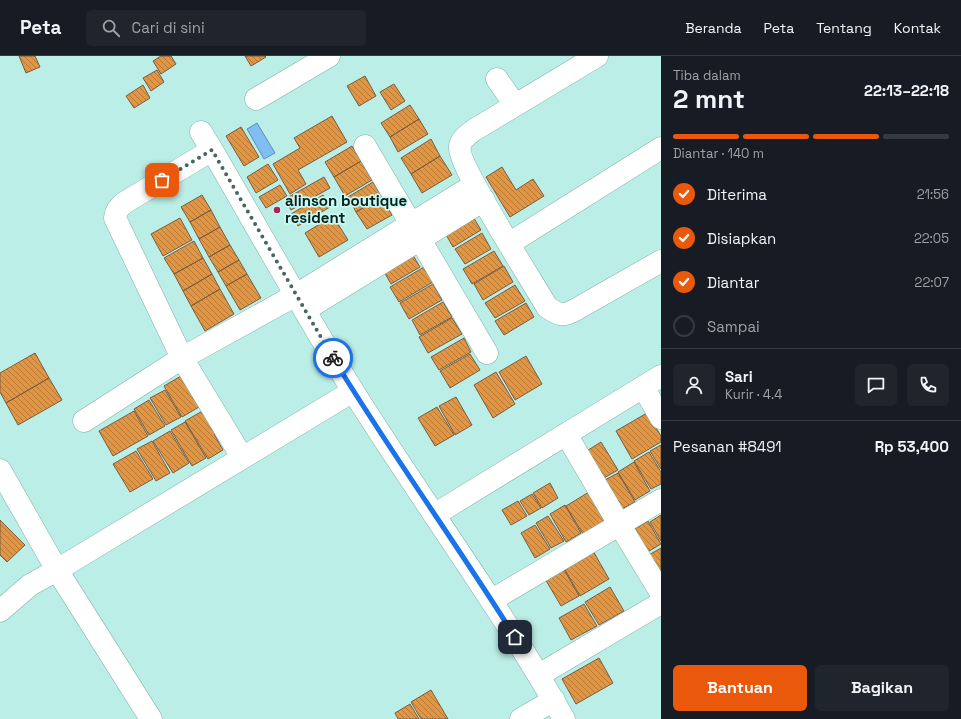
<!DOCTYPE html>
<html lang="id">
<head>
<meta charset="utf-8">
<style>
  :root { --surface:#171b24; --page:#20242c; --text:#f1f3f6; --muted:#9ea1a6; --line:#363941; --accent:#ea580c }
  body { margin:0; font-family:"Space Grotesk",sans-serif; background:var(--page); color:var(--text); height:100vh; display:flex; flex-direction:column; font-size:15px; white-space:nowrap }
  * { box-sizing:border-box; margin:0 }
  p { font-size:13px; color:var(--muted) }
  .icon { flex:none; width:22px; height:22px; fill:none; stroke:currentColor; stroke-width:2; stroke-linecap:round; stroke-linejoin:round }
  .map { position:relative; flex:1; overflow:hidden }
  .side { display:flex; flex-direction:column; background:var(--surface); width:300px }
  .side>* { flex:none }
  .pin { position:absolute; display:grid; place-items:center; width:34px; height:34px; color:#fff; margin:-17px; border-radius:8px; box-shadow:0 2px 6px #0006 }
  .courier { position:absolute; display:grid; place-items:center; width:40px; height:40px; margin:-20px; border:3px solid #1a73e8; border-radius:50%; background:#fff; color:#222; box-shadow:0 1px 5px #0007 }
  .headline em { font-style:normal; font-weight:800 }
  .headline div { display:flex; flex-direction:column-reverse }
  .headline { display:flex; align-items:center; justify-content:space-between; height:68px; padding:0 12px }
  h1 { font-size:26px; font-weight:800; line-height:30px }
  .bar { display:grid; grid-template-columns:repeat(4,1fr); gap:6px 4px; align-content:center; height:48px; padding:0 12px }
  .bar i { height:5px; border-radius:3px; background:var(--line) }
  .bar .current { background:var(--accent) }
  .bar p { grid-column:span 4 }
  .line { display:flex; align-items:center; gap:10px; padding:0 12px; border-top:1px solid var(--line) }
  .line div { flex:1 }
  .round { display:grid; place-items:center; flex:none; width:42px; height:42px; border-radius:6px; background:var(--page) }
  ol { padding:0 12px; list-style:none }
  li { display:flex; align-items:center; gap:12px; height:44px }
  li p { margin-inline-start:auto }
  li .icon { padding:4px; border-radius:50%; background:var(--accent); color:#fff; stroke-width:4 }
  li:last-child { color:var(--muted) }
  li i { width:22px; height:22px; border:2px solid var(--line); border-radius:50% }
  .button { display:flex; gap:8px; margin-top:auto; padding:8px 12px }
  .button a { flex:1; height:46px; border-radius:6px; background:var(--accent); color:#fff; font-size:16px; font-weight:800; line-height:46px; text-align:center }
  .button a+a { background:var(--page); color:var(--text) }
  header { display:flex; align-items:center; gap:24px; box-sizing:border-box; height:56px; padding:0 20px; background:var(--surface); border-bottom:1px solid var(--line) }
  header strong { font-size:19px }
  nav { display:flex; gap:22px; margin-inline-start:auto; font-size:14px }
  .search { width:280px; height:36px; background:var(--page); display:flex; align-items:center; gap:10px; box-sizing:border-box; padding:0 14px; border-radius:6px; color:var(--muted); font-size:15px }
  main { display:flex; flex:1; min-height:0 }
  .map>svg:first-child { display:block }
  .water { fill:#7fbef3; stroke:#5c8eb2 }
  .building { fill:url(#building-back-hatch); stroke:#795d43 }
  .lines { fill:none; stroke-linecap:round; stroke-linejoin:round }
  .minor-casing { stroke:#80b1aa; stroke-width:23 }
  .minor { stroke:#fff; stroke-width:22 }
  .done { stroke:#476661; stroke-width:4; stroke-dasharray:0 7.2 }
  .route { stroke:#1a73e8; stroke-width:5 }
  .poi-dot { fill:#b12256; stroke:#c8fbf4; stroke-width:1.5 }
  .labels { text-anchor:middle; stroke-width:3.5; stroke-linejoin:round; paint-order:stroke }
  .poi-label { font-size:15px; font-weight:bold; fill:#091d1a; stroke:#c8fbf4; text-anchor:start }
</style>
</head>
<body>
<header>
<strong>Peta</strong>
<div class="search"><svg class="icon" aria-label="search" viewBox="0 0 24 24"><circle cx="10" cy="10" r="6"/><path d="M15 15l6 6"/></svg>Cari di sini</div>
<nav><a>Beranda</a><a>Peta</a><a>Tentang</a><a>Kontak</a></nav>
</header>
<main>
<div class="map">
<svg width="661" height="663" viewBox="0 0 661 663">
  <defs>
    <pattern id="building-back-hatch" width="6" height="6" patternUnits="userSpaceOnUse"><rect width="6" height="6" fill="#e29643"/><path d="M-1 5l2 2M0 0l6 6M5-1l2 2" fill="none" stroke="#b57a37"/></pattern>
  </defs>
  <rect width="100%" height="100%" fill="#bbeee6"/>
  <path class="water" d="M257 67 275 97 264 103 247 73Z"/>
  <path class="building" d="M19 0H35L40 11 26 17Z
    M161 0H171L176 8 161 18 153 5Z
    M245 0H265L266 1 251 10Z
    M157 14 164 26 151 35 143 22Z
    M365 20 376 40 359 50 347 30Z
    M394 28 405 45 391 54 380 36Z
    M143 29 150 42 134 52 126 40Z
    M410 49 419 63 390 81 381 67Z
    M332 60 347 86 298 114 306 128 290 138 273 108 300 92 294 82Z
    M419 63 428 78 398 96 390 81Z
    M241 71 259 101 244 110 226 80Z
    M431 83 440 100 411 118 401 102Z
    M352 90 361 105 334 121 325 106Z
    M440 100 452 119 422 137 411 118Z
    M361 105 372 124 345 140 334 121Z
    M268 108 278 124 256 137 247 121Z
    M502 111 516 134 533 123 544 140 510 161 486 121Z
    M324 121 330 132 291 154 285 143Z
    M373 126 382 141 356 156 348 141Z
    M280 129 287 140 266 152 259 141Z
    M202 139 211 154 190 166 181 151Z
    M323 139 330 151 298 170 291 158Z
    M382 141 392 159 367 173 356 156Z
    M211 154 220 171 199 183 190 166Z
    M472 159 481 174 453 191 444 175Z
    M333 160 348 184 319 201 305 177Z
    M180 162 192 184 163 200 151 178Z
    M220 171 230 189 209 201 199 183Z
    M482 177 491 193 465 208 455 193Z
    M194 185 203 202 174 218 164 202Z
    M230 189 239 204 218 216 209 201Z
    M494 195 503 210 472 228 463 213Z
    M411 196 420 211 391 228 382 212Z
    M203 202 212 218 183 235 174 218Z
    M239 204 247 218 226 230 218 216Z
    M504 210 513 226 483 244 474 228Z
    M424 211 433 226 399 246 390 231Z
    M212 218 220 233 191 250 183 235Z
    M247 218 261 242 240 254 226 230Z
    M433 228 442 244 409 263 400 247Z
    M515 229 525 245 495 262 485 247Z
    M220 233 234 258 205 275 191 250Z
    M443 246 452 261 420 279 412 264Z
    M526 247 534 261 504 279 495 265Z
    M452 262 462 278 428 297 419 281Z
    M464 282 471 296 439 314 431 301Z
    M35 297 49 322 6 347 0 336V317Z
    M470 298 480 314 450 332 440 315Z
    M526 300 542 328 515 344 499 316Z
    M496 316 515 348 493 362 474 329Z
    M181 320 199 351 182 361 164 330Z
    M49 322 62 344 18 369 6 347Z
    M165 334 181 361 166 369 150 342Z
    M456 341 472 369 455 379 439 350Z
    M149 344 165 370 149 379 134 353Z
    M437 351 454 379 435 390 418 362Z
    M206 353 219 375 214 378 223 394 208 403 185 365Z
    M134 355 148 380 113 400 99 375Z
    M647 357 661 380V386L632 403 616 375Z
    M185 366 206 402 192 410 171 374Z
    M170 375 189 407 173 417 153 385Z
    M152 385 170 417 156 425 137 393Z
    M601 386 618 414 602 423 585 396Z
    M661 389V413L650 395Z
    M136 395 153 423 130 436 113 408Z
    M649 396 661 416V428L651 433 634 405Z
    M634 406 650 435 635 444 618 416Z
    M618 417 635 446 620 454 603 425Z
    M550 427 558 442 542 452 533 437Z
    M589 436 606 464 583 478 566 450Z
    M532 438 541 452 529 459 520 445Z
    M518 445 527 460 511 469 502 454Z
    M565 449 581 477 566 486 550 458Z
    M661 459V485L650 466Z
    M548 460 564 485 551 492 536 467Z
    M0 464 25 489 7 506 0 499Z
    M648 465 661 488 644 498 631 475Z
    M535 469 550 493 535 502 521 477Z
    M661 492V524L647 500Z
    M592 493 609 523 580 540 563 510Z
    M562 510 579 540 561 550 544 521Z
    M610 531 624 555 599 569 585 546Z
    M584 548 597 570 571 584 559 562Z
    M599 602 613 627 576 648 562 623Z
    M431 634 448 663H421L411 646Z
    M410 648 419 663H398L395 657Z"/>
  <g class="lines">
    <defs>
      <path id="minor" d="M597 0 474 74C469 78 461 83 460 90 456 107 534 228 547 251 559 259 562 261 575 254L661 205
        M497 23 515 49
        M256 43 329 0
        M201 76 212 94C259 175 304 256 353 335 422 445 500 550 564 663
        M365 90 487 297
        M212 94 124 147C118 152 116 155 115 162L182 302 242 401
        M510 187 661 92
        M305 254 484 144
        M643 331 661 362
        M84 365 182 302 296 239 474 129
        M566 378 619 468 661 537
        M0 414 57 514 151 663
        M434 459 661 320
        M492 544 661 444
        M0 555 30 529 57 514 353 335
        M539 619 661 547
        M521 663 554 644"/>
    </defs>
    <use href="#minor" class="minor-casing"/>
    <use href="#minor" class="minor"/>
  </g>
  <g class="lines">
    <path class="done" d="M162 124 212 94 333 302"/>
    <path class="route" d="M333 302C391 397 456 487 515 581"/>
  </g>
  <circle class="poi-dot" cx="277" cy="154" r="4"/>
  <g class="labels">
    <g class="poi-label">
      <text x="285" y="150">alinson boutique<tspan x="285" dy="17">resident</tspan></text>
    </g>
  </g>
</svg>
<div class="pin" style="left:162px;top:124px;background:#ea580c"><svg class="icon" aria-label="bag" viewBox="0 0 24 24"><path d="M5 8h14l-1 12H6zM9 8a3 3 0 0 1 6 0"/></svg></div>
<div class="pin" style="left:515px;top:581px;background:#1f2937"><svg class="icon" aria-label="home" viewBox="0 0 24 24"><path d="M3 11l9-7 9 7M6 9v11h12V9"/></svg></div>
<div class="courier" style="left:333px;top:302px"><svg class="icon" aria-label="bike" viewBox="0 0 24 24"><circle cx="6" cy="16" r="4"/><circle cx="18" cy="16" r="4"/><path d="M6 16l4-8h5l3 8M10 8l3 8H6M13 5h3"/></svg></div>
</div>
<section class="side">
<div class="headline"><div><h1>2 mnt</h1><p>Tiba dalam</p></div><em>22:13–22:18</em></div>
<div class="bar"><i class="current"></i><i class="current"></i><i class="current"></i><i></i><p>Diantar · 140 m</p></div>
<ol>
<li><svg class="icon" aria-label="check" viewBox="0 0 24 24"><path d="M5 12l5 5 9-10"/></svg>Diterima<p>21:56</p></li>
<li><svg class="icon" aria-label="check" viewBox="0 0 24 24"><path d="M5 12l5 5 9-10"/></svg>Disiapkan<p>22:05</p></li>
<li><svg class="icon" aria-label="check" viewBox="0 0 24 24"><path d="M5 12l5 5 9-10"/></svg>Diantar<p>22:07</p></li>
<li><i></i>Sampai</li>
</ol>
<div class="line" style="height:72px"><a class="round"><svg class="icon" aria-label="person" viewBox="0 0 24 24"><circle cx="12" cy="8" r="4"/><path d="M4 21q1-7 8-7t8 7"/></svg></a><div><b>Sari</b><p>Kurir · 4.4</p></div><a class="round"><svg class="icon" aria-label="chat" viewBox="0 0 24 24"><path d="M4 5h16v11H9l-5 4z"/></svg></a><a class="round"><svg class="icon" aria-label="phone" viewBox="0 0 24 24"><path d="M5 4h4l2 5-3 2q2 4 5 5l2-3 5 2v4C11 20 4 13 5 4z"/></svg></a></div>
<div class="line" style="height:52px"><div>Pesanan #8491</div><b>Rp 53,400</b></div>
<div class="button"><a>Bantuan</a><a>Bagikan</a></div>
</section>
</main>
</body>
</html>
